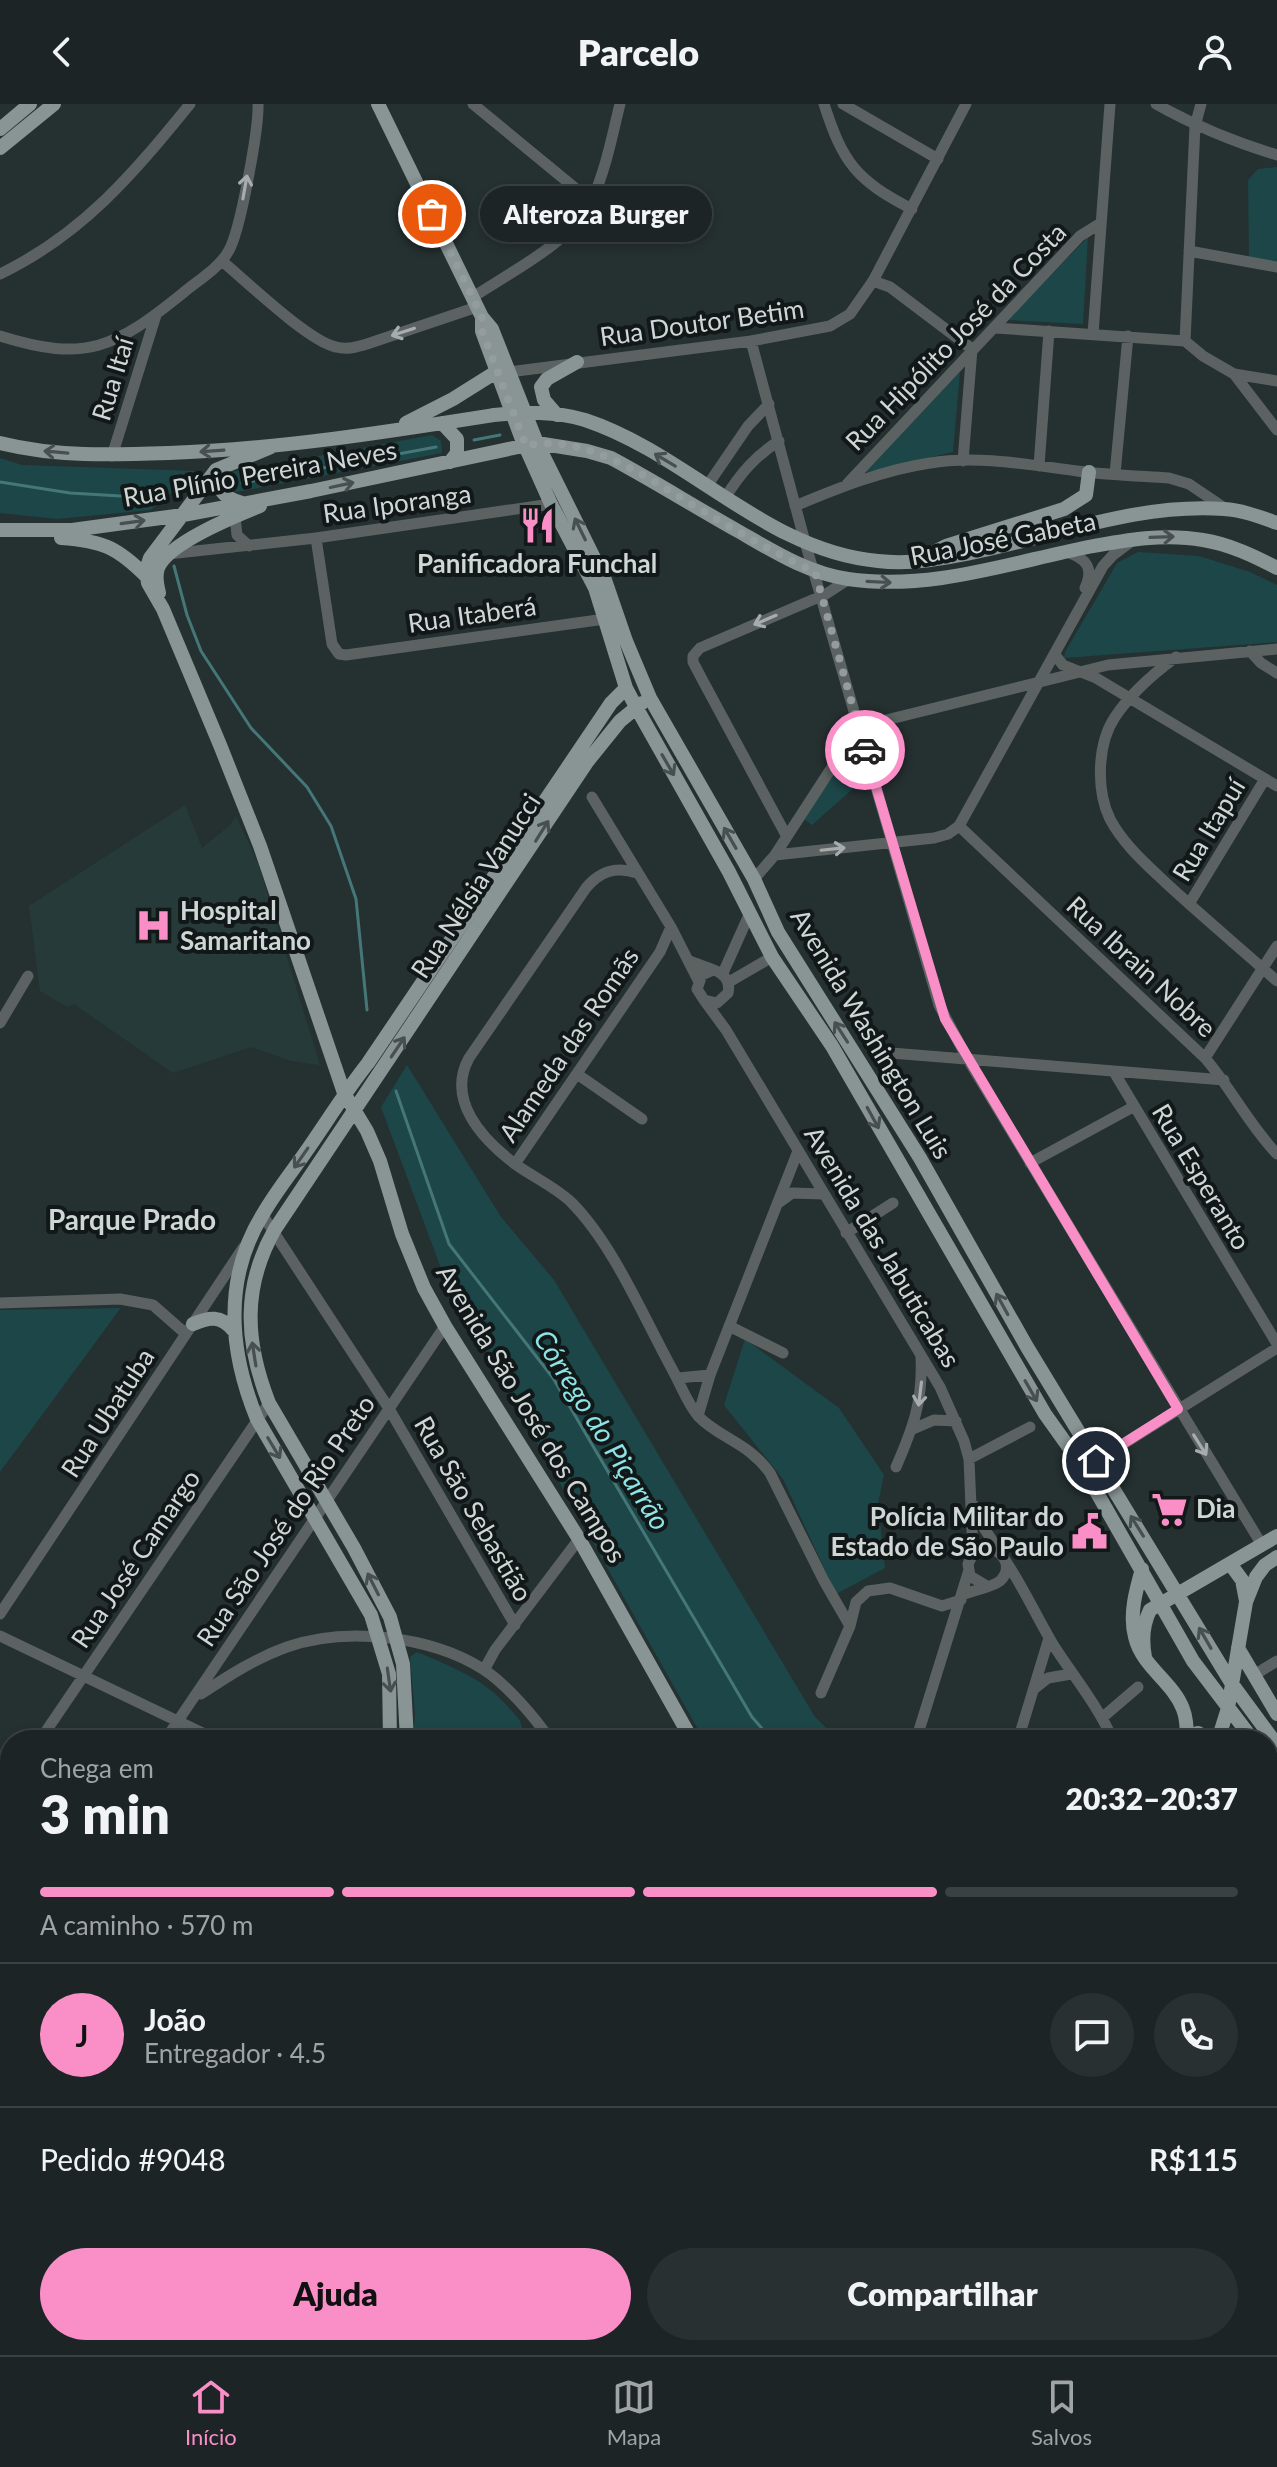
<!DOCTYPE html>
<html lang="pt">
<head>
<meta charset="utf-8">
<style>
  :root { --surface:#1c2425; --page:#293032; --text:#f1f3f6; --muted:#a0a4a7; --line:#3a4142; --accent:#fa8fc8 }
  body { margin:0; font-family:Lato,sans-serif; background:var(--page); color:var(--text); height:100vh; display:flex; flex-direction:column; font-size:30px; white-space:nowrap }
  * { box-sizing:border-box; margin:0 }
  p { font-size:26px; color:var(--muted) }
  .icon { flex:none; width:44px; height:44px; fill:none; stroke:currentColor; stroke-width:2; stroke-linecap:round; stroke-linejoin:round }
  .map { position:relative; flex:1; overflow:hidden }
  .sheet { position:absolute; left:0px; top:1626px; width:1278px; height:626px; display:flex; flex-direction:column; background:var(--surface); border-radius:32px 32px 0 0; box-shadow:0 4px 12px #0003,0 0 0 2px var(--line) }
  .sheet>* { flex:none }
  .pin { position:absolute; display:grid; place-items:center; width:68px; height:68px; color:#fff; margin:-34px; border:4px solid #fff; border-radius:50%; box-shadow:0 2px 8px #0007 }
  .courier { position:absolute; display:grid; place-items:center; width:80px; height:80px; margin:-40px; border:6px solid #fa8fc8; border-radius:50%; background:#fff; color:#222; box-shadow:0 2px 10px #0007 }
  .bubble { position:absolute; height:56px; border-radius:28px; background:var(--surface); box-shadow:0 4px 12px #0003,0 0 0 2px var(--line); font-size:26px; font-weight:800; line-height:56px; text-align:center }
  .overview em { font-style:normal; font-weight:800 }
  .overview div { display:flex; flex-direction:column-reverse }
  .overview { display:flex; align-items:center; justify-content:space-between; height:136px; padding:0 40px }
  h1 { font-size:52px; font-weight:800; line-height:60px }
  .bar { display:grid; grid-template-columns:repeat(4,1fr); gap:12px 8px; align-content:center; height:96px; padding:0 40px }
  .bar i { height:10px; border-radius:6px; background:var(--line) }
  .bar .current { background:var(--accent) }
  .bar p { grid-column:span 4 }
  .line { display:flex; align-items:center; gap:20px; padding:0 40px; border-top:2px solid var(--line) }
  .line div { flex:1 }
  .round { display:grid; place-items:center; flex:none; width:84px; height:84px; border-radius:42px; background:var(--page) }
  .cta { display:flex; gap:16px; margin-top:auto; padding:16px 40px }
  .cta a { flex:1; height:92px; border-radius:48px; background:var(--accent); color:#111; font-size:32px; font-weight:800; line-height:92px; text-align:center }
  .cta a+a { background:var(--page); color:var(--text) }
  header { display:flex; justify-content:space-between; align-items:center; height:104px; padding:0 40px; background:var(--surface); font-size:36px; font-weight:800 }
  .dock { display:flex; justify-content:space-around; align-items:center; height:112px; border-top:2px solid var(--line); background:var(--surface); font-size:22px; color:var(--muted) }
  .dock a { display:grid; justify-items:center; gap:4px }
  .dock .current { color:var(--accent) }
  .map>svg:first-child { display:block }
  .built { fill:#263a3a }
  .green { fill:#1d4648 }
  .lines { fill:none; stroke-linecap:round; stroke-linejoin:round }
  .stream { stroke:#457778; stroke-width:3 }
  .minor { stroke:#5c6262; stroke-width:11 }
  .major { stroke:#899495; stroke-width:14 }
  .oneway { stroke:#a7adad }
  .oneway2 { stroke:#484f50 }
  .done { stroke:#949c9c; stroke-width:8; stroke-dasharray:0 14.4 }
  .route { stroke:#fa8fc8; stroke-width:10 }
  .labels { text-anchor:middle; stroke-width:8; stroke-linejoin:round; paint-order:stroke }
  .street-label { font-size:26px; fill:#cfd6d6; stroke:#121717 }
  .poi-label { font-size:26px; font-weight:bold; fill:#cfd6d6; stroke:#121717; text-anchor:start }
  .neighbourhood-label { font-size:28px; font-weight:bold; fill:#cfd6d6; stroke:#121717 }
  .water-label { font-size:28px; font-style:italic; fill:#8ce4e6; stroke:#121717 }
</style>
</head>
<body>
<header><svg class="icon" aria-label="back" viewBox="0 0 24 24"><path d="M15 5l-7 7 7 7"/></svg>Parcelo<svg class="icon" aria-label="person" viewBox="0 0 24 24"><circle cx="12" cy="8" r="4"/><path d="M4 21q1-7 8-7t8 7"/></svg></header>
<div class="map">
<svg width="1277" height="2251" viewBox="0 0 1277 2251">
  <rect width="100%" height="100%" fill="#253031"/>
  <path class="built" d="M185 701 202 744 229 722 236 712 258 759 320 961 291 957 251 943 173 969 74 900 67 903 40 887 29 802Z"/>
  <path class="green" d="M1277 63V165L1249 156 1248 76 1258 65Z
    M1088 133 1083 220 1007 216Z
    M960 268 953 348 863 369Z
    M432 331 441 337 442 349 237 388 224 381 231 368Z
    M0 354 22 361 197 367 151 406 57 415 0 409Z
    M1138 448 1199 452 1250 468 1277 481V538L1064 554 1065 548 1117 459Z
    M854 636 864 675 812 721 804 715Z
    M407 961 501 1113 554 1176 815 1613 839 1636H704L445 1175 381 1003Z
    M120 1204V1205L0 1368V1206Z
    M745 1235 839 1304 884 1371 878 1399 885 1464 836 1490 783 1375 724 1301Z
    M417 1548C452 1563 485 1575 509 1604 516 1612 522 1616 522 1626L489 1636H413L415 1610 410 1553Z
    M1028 2242H1212L1216 2247 1234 2251H1025Z"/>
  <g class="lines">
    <path class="stream" d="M474 336 500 331
      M0 378 70 389 154 394
      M242 379 436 343
      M174 462 187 511 201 547 251 624 307 683 331 722 356 795 367 906
      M396 987 449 1140 553 1274 752 1613 772 1636
      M1081 2242 1084 2251"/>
    <path class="minor" d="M473 0 592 98
      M824 0C843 59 856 76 912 105
      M843 0 938 55
      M1156 0C1195 22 1234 38 1277 51
      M1201 0 1195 22 1185 237 1203 252 1234 270 1277 326
      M1189 147 1277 163
      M222 157C246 177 308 237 336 243 347 246 357 243 367 240L477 203
      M0 170C83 130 133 70 190 0
      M873 177 890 183 972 245 963 357
      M473 193C509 169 575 136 592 96 606 65 612 32 620 0
      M996 224 1185 237
      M1093 230 1110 0
      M0 232C86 259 115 244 183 189 197 177 218 165 228 148 240 130 259 23 258 0
      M751 237 805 438 939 901 967 954 1262 1441
      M509 268 751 237 830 222 850 210 873 177 966 0
      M1234 270 1277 277
      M112 352 156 211
      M1039 362 1049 227
      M1115 370 1128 232
      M847 380 1080 132 1101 119
      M707 382 748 322 769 300
      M725 394C740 370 755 352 779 337
      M795 402C838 384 883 366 930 359 978 351 1030 361 1077 367 1108 371 1139 372 1169 374L1189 380 1226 405
      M235 413 237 431 249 442
      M316 434 332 540 339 550 346 551 605 515
      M1067 448C1087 455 1094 464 1085 484
      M168 450 316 434 551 400
      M1250 547 1261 559 1277 569
      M1055 551 1063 561 1096 574 1277 682
      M1176 553C1153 570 1130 590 1115 613 1097 640 1096 686 1110 715 1123 740 1146 760 1166 779 1203 813 1240 844 1277 877
      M858 623 1108 561 1277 545
      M592 693 671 823 698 876
      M959 722 1205 954C1231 984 1249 1021 1277 1050
      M786 731 703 577 693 558V552L700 544 826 490 849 475
      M775 751 934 734 948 730 959 722 1103 462 1113 451 1133 436
      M637 769C616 762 600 767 586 784L469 954C446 996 482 1035 515 1060 533 1073 555 1083 571 1098 613 1140 643 1212 672 1265 680 1279 688 1301 699 1313 721 1335 749 1339 770 1369L824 1477 850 1522
      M754 775 775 751 858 623
      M1189 800 1265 675
      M690 857C707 865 733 866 728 889L717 899 704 896 697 885 702 871 711 867
      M723 869 749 811
      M729 878 772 853
      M704 896 726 926 940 1283 964 1337 969 1355 973 1450
      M0 919 28 872
      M879 948 1224 976
      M1205 954 1277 842
      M1114 968 1277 1240
      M577 970 642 1015
      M1030 1059 1133 1003
      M515 1060 660 848 671 823
      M777 1100 792 1089 823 1090
      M262 1110 388 1303 515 1521
      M846 1129 893 1099
      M0 1199 120 1195 153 1201 186 1230
      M729 1222 783 1249
      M678 1274 710 1271
      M698 1312 710 1271 798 1047
      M913 1325 934 1316 956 1317
      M969 1355 1030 1323
      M1096 1357 1277 1244
      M896 1363C913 1324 923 1297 921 1254
      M975 1402 984 1424 999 1447
      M1005 1456C1024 1484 1037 1514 1054 1542 1074 1573 1098 1602 1113 1636
      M962 1491C973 1486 991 1484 1000 1477 1018 1460 995 1434 973 1450L968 1460 970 1472 985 1481
      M0 1510 243 1144
      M0 1532 217 1636
      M484 1566 495 1546 579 1435
      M1254 1571 1277 1557
      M1034 1585 1048 1574 1071 1570
      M821 1589 850 1522 856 1498 868 1487 890 1484 942 1502 961 1496
      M201 1590C228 1572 256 1554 287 1543 346 1522 430 1532 483 1565 506 1580 535 1613 550 1636
      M1103 1613 1138 1583
      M40 1636 269 1299
      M165 1636 445 1222
      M520 1636 546 1630 600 1636
      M916 1636 969 1466
      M1018 1636 1049 1534
      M0 1697 10 1682
      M0 1884 10 1869
      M0 2053 10 2060
      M0 2077 10 2062
      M283 2242 297 2251
      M344 2242 347 2251
      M507 2242 521 2251
      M728 2242 742 2251
      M1260 2247 1270 2251
      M165 2251 172 2242
      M550 2251 556 2242
      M819 2251 825 2242"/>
    <path class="major" d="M378 0 482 213 492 225 537 339 605 476 626 537 650 594 754 775 778 828 920 1054 1027 1243 1232 1580 1277 1641
      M0 25 30 0
      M0 44 54 0
      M482 213V227L521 333 551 400 595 484 626 584 636 603 729 768 772 853 832 942 1045 1310 1080 1359 1193 1557 1253 1636
      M557 311 544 296 541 283 547 275 577 258
      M406 319 453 295 496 268
      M442 319 457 335V349L450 358
      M0 339C56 353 112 351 169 349 279 345 386 328 494 311 524 308 555 307 585 316 688 350 766 447 878 457 913 461 946 454 980 447 1061 430 1140 399 1224 405 1242 406 1260 413 1277 419
      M271 343 216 366 150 454 146 466 148 479 163 505 220 641 260 742 344 989 367 1027 380 1057 402 1130 424 1184 445 1222 579 1435 692 1636
      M216 366C219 386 221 393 242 399
      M0 426H72L183 411 311 387 537 339 587 347 611 354C654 377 695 403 738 427 773 447 807 469 848 475 930 487 1009 459 1088 443 1126 436 1165 429 1203 436 1229 440 1254 452 1277 464
      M61 434C103 437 117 443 147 473
      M926 452 946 442 1064 405 1086 391 1089 368
      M159 489C157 481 155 472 158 464 168 439 235 412 260 402
      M193 1220C209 1213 221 1211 233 1226
      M1231 1461 1242 1476 1246 1497
      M1142 1465C1136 1486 1129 1511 1135 1533 1142 1563 1173 1578 1183 1605 1187 1615 1187 1626 1187 1636
      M1238 1544 1277 1610
      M1145 1553C1142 1537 1142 1522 1150 1506L1277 1432
      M390 1636 389 1570 371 1511 257 1315C229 1247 223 1174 263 1110 275 1089 291 1069 305 1049 326 1019 345 988 368 959L611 599 626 584
      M407 1636 403 1560 390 1513 354 1444 269 1299C245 1238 242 1183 275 1125L587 658 620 617 642 599
      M1187 1636 1189 1632 1198 1629 1211 1636
      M1218 1636 1228 1604 1246 1498 1256 1473 1265 1461 1277 1453
      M1268 1662 1277 1677
      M949 2242 951 2251
      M13 2251 19 2242
      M32 2251 38 2242
      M997 2251 998 2242
      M1019 2251 1020 2242"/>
  </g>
  <defs><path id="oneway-shaft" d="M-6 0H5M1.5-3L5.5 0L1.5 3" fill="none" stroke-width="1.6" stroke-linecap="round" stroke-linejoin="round" transform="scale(2)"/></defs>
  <g class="oneway">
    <use href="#oneway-shaft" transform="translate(245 83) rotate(-80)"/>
    <use href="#oneway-shaft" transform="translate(403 228) rotate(162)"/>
    <use href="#oneway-shaft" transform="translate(765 516) rotate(157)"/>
    <use href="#oneway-shaft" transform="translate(833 745) rotate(-6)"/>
    <use href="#oneway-shaft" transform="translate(920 1290) rotate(97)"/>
    <use href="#oneway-shaft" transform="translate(1200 1341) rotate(58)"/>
  </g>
  <g class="oneway2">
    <use href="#oneway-shaft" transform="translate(212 347) rotate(176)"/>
    <use href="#oneway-shaft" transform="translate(56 348) rotate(-175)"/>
    <use href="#oneway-shaft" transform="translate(665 356) rotate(-149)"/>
    <use href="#oneway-shaft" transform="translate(342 381) rotate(-12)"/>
    <use href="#oneway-shaft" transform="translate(133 418) rotate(-8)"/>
    <use href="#oneway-shaft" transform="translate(580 425) rotate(-116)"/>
    <use href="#oneway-shaft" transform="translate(1162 433) rotate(-2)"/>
    <use href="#oneway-shaft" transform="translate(879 478) rotate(3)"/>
    <use href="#oneway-shaft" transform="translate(668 661) rotate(60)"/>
    <use href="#oneway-shaft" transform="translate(542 727) rotate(-58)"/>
    <use href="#oneway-shaft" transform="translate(730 734) rotate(-120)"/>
    <use href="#oneway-shaft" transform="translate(841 928) rotate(-123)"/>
    <use href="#oneway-shaft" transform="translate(398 943) rotate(-56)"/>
    <use href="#oneway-shaft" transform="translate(873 1014) rotate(61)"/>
    <use href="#oneway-shaft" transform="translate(301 1054) rotate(125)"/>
    <use href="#oneway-shaft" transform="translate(1002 1200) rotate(-119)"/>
    <use href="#oneway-shaft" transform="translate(254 1250) rotate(-99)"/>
    <use href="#oneway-shaft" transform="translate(1031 1287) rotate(60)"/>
    <use href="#oneway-shaft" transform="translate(274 1344) rotate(59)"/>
    <use href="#oneway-shaft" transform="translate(1137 1422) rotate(-122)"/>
    <use href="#oneway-shaft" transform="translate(373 1480) rotate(-117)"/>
    <use href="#oneway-shaft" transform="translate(1205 1534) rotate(-120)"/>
    <use href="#oneway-shaft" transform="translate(389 1576) rotate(82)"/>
  </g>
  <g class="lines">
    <path class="done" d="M432 110 482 213V227L526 342C584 328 649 375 696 403 735 426 774 449 815 468L865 646"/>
    <path class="route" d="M865 646 945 915 1178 1305 1096 1357"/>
  </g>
  <defs>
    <symbol id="restaurant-bare" viewBox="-9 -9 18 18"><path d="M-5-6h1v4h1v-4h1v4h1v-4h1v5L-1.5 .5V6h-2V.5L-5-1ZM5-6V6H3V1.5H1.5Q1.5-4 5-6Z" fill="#fa8fc8" stroke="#121717" stroke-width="2.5" paint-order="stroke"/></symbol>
    <symbol id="hospital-bare" viewBox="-9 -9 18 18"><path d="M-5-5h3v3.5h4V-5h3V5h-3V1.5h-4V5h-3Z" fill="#fa8fc8" stroke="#121717" stroke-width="2.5" paint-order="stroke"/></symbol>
    <symbol id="supermarket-bare" viewBox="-9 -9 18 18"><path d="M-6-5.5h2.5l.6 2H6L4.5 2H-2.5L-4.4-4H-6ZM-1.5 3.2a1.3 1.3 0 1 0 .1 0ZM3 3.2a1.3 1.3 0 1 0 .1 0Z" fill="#fa8fc8" stroke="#121717" stroke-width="2.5" paint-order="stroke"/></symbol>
    <symbol id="civic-bare" viewBox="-9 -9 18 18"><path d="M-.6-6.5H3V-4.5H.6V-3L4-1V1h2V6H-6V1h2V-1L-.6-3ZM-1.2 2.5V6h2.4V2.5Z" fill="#fa8fc8" stroke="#121717" stroke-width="2.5" paint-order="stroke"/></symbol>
  </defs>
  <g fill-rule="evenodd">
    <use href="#restaurant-bare" x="512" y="396" width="51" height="51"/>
    <use href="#hospital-bare" x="128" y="796" width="51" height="51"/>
    <use href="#supermarket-bare" x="1144" y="1380" width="51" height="51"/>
    <use href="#civic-bare" x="1064" y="1402" width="51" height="51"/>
  </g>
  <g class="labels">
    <g class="street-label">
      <text transform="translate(702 219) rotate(-8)" y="9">Rua Doutor Betim</text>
      <text transform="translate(956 233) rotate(-46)" y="9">Rua Hipólito José da Costa</text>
      <text transform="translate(113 275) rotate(-73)" y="9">Rua Itaí</text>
      <text transform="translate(260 370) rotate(-10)" y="9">Rua Plínio Pereira Neves</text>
      <text transform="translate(397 400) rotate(-8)" y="9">Rua Iporanga</text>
      <text transform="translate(1003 435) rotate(-11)" y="9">Rua José Gabeta</text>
      <text transform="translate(472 511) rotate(-8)" y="9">Rua Itaberá</text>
      <text transform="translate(1209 726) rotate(-59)" y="9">Rua Itapuí</text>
      <text transform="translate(476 782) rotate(-57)" y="9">Rua Nélsia Vanucci</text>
      <text transform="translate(1141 863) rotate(43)" y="9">Rua Ibrain Nobre</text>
      <text transform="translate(871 930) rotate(59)" y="9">Avenida Washington Luis</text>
      <text transform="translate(569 941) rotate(-56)" y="9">Alameda das Romãs</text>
      <text transform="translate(1201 1073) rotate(59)" y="9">Rua Esperanto</text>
      <text transform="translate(882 1143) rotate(59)" y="9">Avenida das Jabuticabas</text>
      <text transform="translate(108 1309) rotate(-57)" y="9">Rua Ubatuba</text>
      <text transform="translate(531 1310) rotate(59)" y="9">Avenida São José dos Campos</text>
      <text transform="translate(473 1405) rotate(60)" y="9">Rua São Sebastião</text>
      <text transform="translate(286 1417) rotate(-56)" y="9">Rua São José do Rio Preto</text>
      <text transform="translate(136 1455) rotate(-56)" y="9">Rua José Camargo</text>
    </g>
    <g class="poi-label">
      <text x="537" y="469" text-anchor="middle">Panificadora Funchal</text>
      <text x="180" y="816">Hospital<tspan x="180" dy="30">Samaritano</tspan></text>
      <text x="1196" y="1414">Dia</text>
      <text x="1064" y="1422" text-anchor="end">Polícia Militar do<tspan x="1064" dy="30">Estado de São Paulo</tspan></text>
    </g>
    <g class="neighbourhood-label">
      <text x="132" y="1126">Parque Prado</text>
    </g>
    <g class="water-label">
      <text transform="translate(602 1326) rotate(58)" y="10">Córrego do Piçarrão</text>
    </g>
  </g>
</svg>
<div class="pin" style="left:432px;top:110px;background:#ea580c"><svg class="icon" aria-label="bag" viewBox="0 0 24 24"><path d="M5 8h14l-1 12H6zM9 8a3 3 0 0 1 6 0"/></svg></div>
<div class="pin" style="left:1096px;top:1357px;background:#1f2937"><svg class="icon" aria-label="home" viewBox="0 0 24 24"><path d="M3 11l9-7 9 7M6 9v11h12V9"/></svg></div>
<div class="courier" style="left:865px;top:646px"><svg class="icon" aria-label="car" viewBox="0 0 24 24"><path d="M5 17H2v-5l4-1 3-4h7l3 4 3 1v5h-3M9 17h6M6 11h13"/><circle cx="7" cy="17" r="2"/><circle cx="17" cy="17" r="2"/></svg></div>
<div class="bubble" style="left:480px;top:82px;width:232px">Alteroza Burger</div>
<section class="sheet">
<div class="overview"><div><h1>3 min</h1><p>Chega em</p></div><em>20:32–20:37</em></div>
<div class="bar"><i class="current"></i><i class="current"></i><i class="current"></i><i></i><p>A caminho · 570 m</p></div>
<div class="line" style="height:144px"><b class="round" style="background:var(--accent);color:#111">J</b><div><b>João</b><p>Entregador · 4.5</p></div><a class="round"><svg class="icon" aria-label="chat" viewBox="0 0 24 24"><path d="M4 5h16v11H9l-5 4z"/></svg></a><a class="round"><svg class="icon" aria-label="phone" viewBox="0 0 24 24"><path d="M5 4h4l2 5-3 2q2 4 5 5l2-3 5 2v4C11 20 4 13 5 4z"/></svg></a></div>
<div class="line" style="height:104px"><div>Pedido #9048</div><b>R$115</b></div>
<div class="cta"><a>Ajuda</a><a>Compartilhar</a></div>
</section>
</div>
<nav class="dock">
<a class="current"><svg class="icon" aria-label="home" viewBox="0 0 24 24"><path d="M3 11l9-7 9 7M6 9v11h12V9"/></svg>Início</a>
<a><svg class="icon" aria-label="map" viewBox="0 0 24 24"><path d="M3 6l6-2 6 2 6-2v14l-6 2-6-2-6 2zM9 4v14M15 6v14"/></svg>Mapa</a>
<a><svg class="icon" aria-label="saved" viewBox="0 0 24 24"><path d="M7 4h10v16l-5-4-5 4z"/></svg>Salvos</a>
</nav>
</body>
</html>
